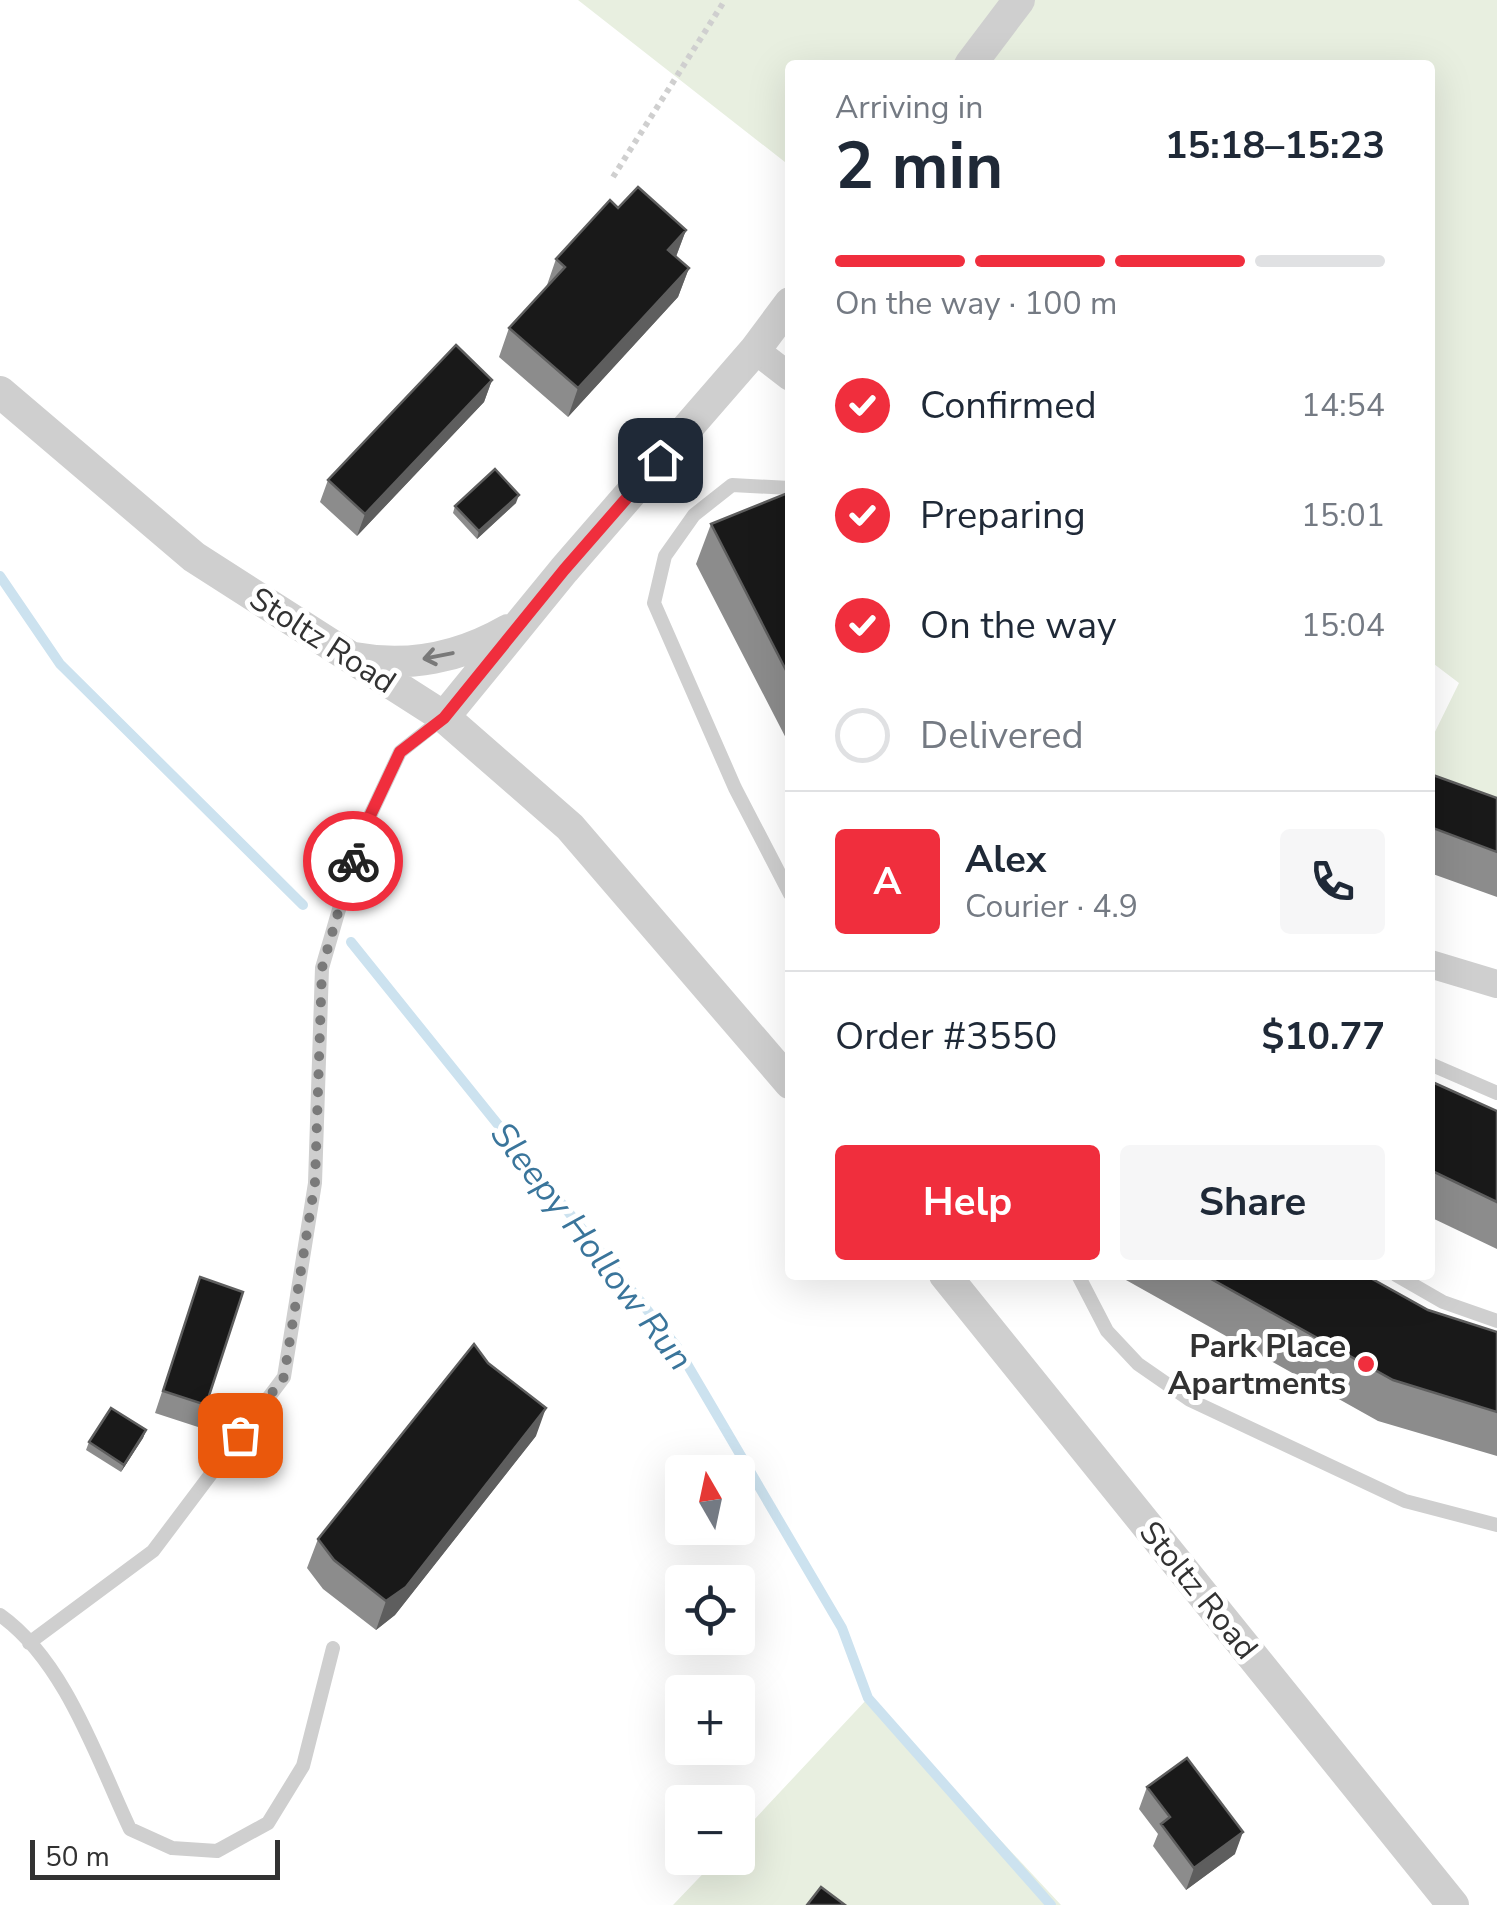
<!DOCTYPE html>
<html lang="en">
<head>
<meta charset="utf-8">
<style>
  :root { --surface:#fff; --page:#f6f6f7; --text:#1f2937; --muted:#747a83; --line:#e0e1e3; --accent:#f02e3d }
  body { margin:0; font-family:"Nunito Sans",sans-serif; background:var(--page); color:var(--text); height:100vh; display:flex; flex-direction:column; font-size:38px; white-space:nowrap }
  * { box-sizing:border-box; margin:0 }
  p { font-size:32px; color:var(--muted) }
  .icon { flex:none; width:55px; height:55px; fill:none; stroke:currentColor; stroke-width:2; stroke-linecap:round; stroke-linejoin:round }
  .map { position:relative; flex:1; overflow:hidden }
  .sheet { position:absolute; left:785px; top:60px; width:650px; height:1220px; display:flex; flex-direction:column; background:var(--surface); border-radius:10px; box-shadow:0 10px 40px #0002 }
  .sheet>* { flex:none }
  .needle { width:65px; rotate:351deg }
  .fabs { position:absolute; left:665px; top:1455px; display:grid; gap:20px }
  .fabs a { display:grid; place-items:center; width:90px; height:90px; border-radius:10px; background:var(--surface); box-shadow:0 10px 40px #0002; font-size:50px }
  .scale { position:absolute; left:30px; bottom:25px; width:250px; box-sizing:border-box; padding-left:10px; border:5px solid #323232; border-top:0; font-size:28px; line-height:35px; white-space:nowrap; color:#323232; -webkit-text-stroke:8px #fff; paint-order:stroke }
  .pin { position:absolute; display:grid; place-items:center; width:85px; height:85px; color:#fff; margin:-42px; border-radius:20px; box-shadow:0 5px 15px #0006 }
  .courier { position:absolute; display:grid; place-items:center; width:100px; height:100px; margin:-50px; border:8px solid #f02e3d; border-radius:50%; background:#fff; color:#222; box-shadow:0 2px 12px #0007 }
  .summary em { font-style:normal; font-weight:700 }
  .summary div { display:flex; flex-direction:column-reverse }
  .summary { display:flex; align-items:center; justify-content:space-between; height:170px; padding:0 50px }
  h1 { font-size:65px; font-weight:700; line-height:75px }
  .bar { display:grid; grid-template-columns:repeat(4,1fr); gap:15px 10px; align-content:center; height:120px; padding:0 50px }
  .bar i { height:12px; border-radius:8px; background:var(--line) }
  .bar .active { background:var(--accent) }
  .bar p { grid-column:span 4 }
  .line { display:flex; align-items:center; gap:25px; padding:0 50px; border-top:2px solid var(--line) }
  .line div { flex:1 }
  .round { display:grid; place-items:center; flex:none; width:105px; height:105px; border-radius:10px; background:var(--page) }
  ol { padding:0 50px; list-style:none }
  li { display:flex; align-items:center; gap:30px; height:110px }
  li p { margin-inline-start:auto }
  li .icon { padding:10px; border-radius:50%; background:var(--accent); color:#fff; stroke-width:4 }
  li:last-child { color:var(--muted) }
  li i { width:55px; height:55px; border:5px solid var(--line); border-radius:50% }
  .primary-button { display:flex; gap:20px; margin-top:auto; padding:20px 50px }
  .primary-button a { flex:1; height:115px; border-radius:10px; background:var(--accent); color:#fff; font-size:40px; font-weight:700; line-height:115px; text-align:center }
  .primary-button a+a { background:var(--page); color:var(--text) }
  .map>svg:first-child { display:block }
  .green { fill:#e8efe0 }
  .lines { fill:none; stroke-linecap:round; stroke-linejoin:round }
  .stream { stroke:#cce2ef; stroke-width:10 }
  .path { stroke:#cfcfcf; stroke-width:6; stroke-dasharray:5 5; stroke-linecap:butt }
  .service { stroke:#cfcfcf; stroke-width:14 }
  .minor { stroke:#cfcfcf; stroke-width:28 }
  .tertiary { stroke:#cfcfcf; stroke-width:32 }
  .wall { fill:#8c8c8c }
  .shaded-wall { fill:#5e5e5e }
  .building { fill:#191919; stroke:#5e5e5e; stroke-width:2.5 }
  .oneway { stroke:#797979 }
  .done { stroke:#7a7a7a; stroke-width:10; stroke-dasharray:0 18 }
  .route { stroke:#f02e3d; stroke-width:12 }
  .poi-dot { fill:#f02e3d; stroke:#fff; stroke-width:4 }
  .labels { text-anchor:middle; stroke-width:10; stroke-linejoin:round; paint-order:stroke }
  .street-label { font-size:32px; fill:#323232; stroke:#fff }
  .poi-label { font-size:32px; font-weight:bold; fill:#323232; stroke:#fff; text-anchor:end }
  .water-label { font-size:35px; font-style:italic; fill:#3a759b; stroke:#fff }
</style>
</head>
<body>
<div class="map">
<svg width="1497" height="1905" viewBox="0 0 1497 1905">
  <rect width="100%" height="100%" fill="#fff"/>
  <path class="green" d="M578 0H1497V806L1430 788V742L1459 683 1430 661V65H790V166Z
    M868 1698 1061 1905H673L718 1858H738V1837Z"/>
  <g class="lines">
    <path class="stream" d="M0 576 60 664 303 905
      M351 942 677 1347 842 1628 868 1698 1051 1905"/>
    <path class="path" d="M613 177 725 0"/>
    <path class="service" d="M790 488 732 485 694 515 665 556 654 603 735 788 790 894
      M1430 1064 1497 1093
      M1078 1275 1107 1331 1138 1364 1190 1400 1405 1501 1497 1525
      M1396 1275 1443 1302 1497 1321
      M0 1615C65 1661 97 1759 130 1829L172 1848 217 1851 268 1823 303 1766 333 1648
      M29 1643 153 1551 284 1377 315 1183 322 968 360 837 400 752 443 718"/>
    <path class="minor" d="M755 350 790 377
      M1430 964 1497 984"/>
    <path class="tertiary" d="M970 65 1019 0
      M0 392 194 557 444 717 570 827 790 1083
      M354 658C408 668 461 657 508 630
      M444 717 564 570 755 350 790 303
      M945 1275 1453 1905"/>
  </g>
  <path class="wall" d="M618 208 686 230 676 257 689 268 678 297 568 417 499 357 509 328 546 288 556 259Z
    M492 380 484 402 357 536 320 502 328 480Z
    M790 492V746L696 564 711 524Z
    M516 503 477 539 453 513 455 506Z
    M1430 774 1497 798V897L1430 873Z
    M1430 1081 1497 1111V1249L1430 1217Z
    M1117 1275H1365L1428 1310 1497 1332V1456L1378 1421Z
    M200 1277 206 1405 198 1427 155 1413Z
    M146 1430 143 1438 121 1472 86 1450 89 1442Z
    M536 1436 395 1615 376 1630 323 1589 307 1568 318 1539Z
    M1147 1787 1235 1854 1186 1890 1153 1846 1158 1834 1139 1809Z"/>
  <path class="shaded-wall" d="M686 230 675 259 668 250Z
    M689 268 678 297 568 417 578 388Z
    M492 380 484 402 357 536 365 514Z
    M519 495 516 503 477 539 479 531Z
    M546 1408 536 1436 395 1615 376 1630 386 1601Z
    M146 1430 143 1438 121 1472 124 1465Z
    M1243 1832 1235 1854 1186 1890 1194 1868Z"/>
  <path class="building" d="M638 187 686 230 668 250 689 268 578 388 509 328 565 267 556 259 610 200 618 208Z
    M456 345 492 380 365 514 328 480Z
    M495 469 519 495 479 531 455 506Z
    M790 492V678L711 524Z
    M1430 774 1497 798V852L1430 827Z
    M1430 1081 1497 1111V1202L1430 1170Z
    M1204 1275H1365L1428 1310 1497 1332V1412L1393 1380Z
    M200 1277 243 1292 206 1405 163 1391Z
    M474 1344 488 1363 546 1408 406 1587 386 1601 334 1560 318 1539Z
    M111 1408 146 1430 124 1465 89 1442Z
    M1187 1758 1243 1832 1194 1868 1161 1824 1170 1817 1147 1787Z
    M821 1887 845 1905H807Z"/>
  <defs><path id="oneway-shaft" d="M-6 0H5M1.5-3L5.5 0L1.5 3" fill="none" stroke-width="1.6" stroke-linecap="round" stroke-linejoin="round" transform="scale(2.5)"/></defs>
  <use class="oneway" href="#oneway-shaft" transform="translate(438 656) rotate(169)"/>
  <g class="lines">
    <path class="done" d="M240 1435 284 1377 315 1182 322 968 353 861"/>
    <path class="route" d="M353 861 360 837 400 752 444 718 564 570 660 460"/>
  </g>
  <circle class="poi-dot" cx="1366" cy="1364" r="10"/>
  <g class="labels">
    <g class="street-label">
      <text transform="translate(323 640) rotate(33)" y="11">Stoltz Road</text>
      <text transform="translate(1199 1590) rotate(51)" y="11">Stoltz Road</text>
    </g>
    <g class="poi-label">
      <text x="1346" y="1357">Park Place<tspan x="1346" dy="37">Apartments</tspan></text>
    </g>
    <g class="water-label">
      <text transform="translate(592 1246) rotate(52)" y="12">Sleepy Hollow Run</text>
    </g>
  </g>
</svg>
<div class="fabs">
<a><svg class="needle" viewBox="-14 -14 28 28"><path d="M0-13l5 13h-10z" fill="#e53935"/><path d="M0 13l5-13h-10z" fill="#747a83"/></svg></a>
<a><svg class="icon" aria-label="locate" viewBox="0 0 24 24"><circle cx="12" cy="12" r="6"/><path d="M12 2v4M12 18v4M2 12h4M18 12h4"/></svg></a>
<a>+</a>
<a>−</a>
</div>
<div class="scale">50 m</div>
<div class="pin" style="left:240px;top:1435px;background:#ea580c"><svg class="icon" aria-label="bag" viewBox="0 0 24 24"><path d="M5 8h14l-1 12H6zM9 8a3 3 0 0 1 6 0"/></svg></div>
<div class="pin" style="left:660px;top:460px;background:#1f2937"><svg class="icon" aria-label="home" viewBox="0 0 24 24"><path d="M3 11l9-7 9 7M6 9v11h12V9"/></svg></div>
<div class="courier" style="left:353px;top:861px"><svg class="icon" aria-label="bike" viewBox="0 0 24 24"><circle cx="6" cy="16" r="4"/><circle cx="18" cy="16" r="4"/><path d="M6 16l4-8h5l3 8M10 8l3 8H6M13 5h3"/></svg></div>
<section class="sheet">
<div class="summary"><div><h1>2 min</h1><p>Arriving in</p></div><em>15:18–15:23</em></div>
<div class="bar"><i class="active"></i><i class="active"></i><i class="active"></i><i></i><p>On the way · 100 m</p></div>
<ol>
<li><svg class="icon" aria-label="check" viewBox="0 0 24 24"><path d="M5 12l5 5 9-10"/></svg>Confirmed<p>14:54</p></li>
<li><svg class="icon" aria-label="check" viewBox="0 0 24 24"><path d="M5 12l5 5 9-10"/></svg>Preparing<p>15:01</p></li>
<li><svg class="icon" aria-label="check" viewBox="0 0 24 24"><path d="M5 12l5 5 9-10"/></svg>On the way<p>15:04</p></li>
<li><i></i>Delivered</li>
</ol>
<div class="line" style="height:180px"><b class="round" style="background:var(--accent);color:#fff">A</b><div><b>Alex</b><p>Courier · 4.9</p></div><a class="round"><svg class="icon" aria-label="phone" viewBox="0 0 24 24"><path d="M5 4h4l2 5-3 2q2 4 5 5l2-3 5 2v4C11 20 4 13 5 4z"/></svg></a></div>
<div class="line" style="height:130px"><div>Order #3550</div><b>$10.77</b></div>
<div class="primary-button"><a>Help</a><a>Share</a></div>
</section>
</div>
</body>
</html>
